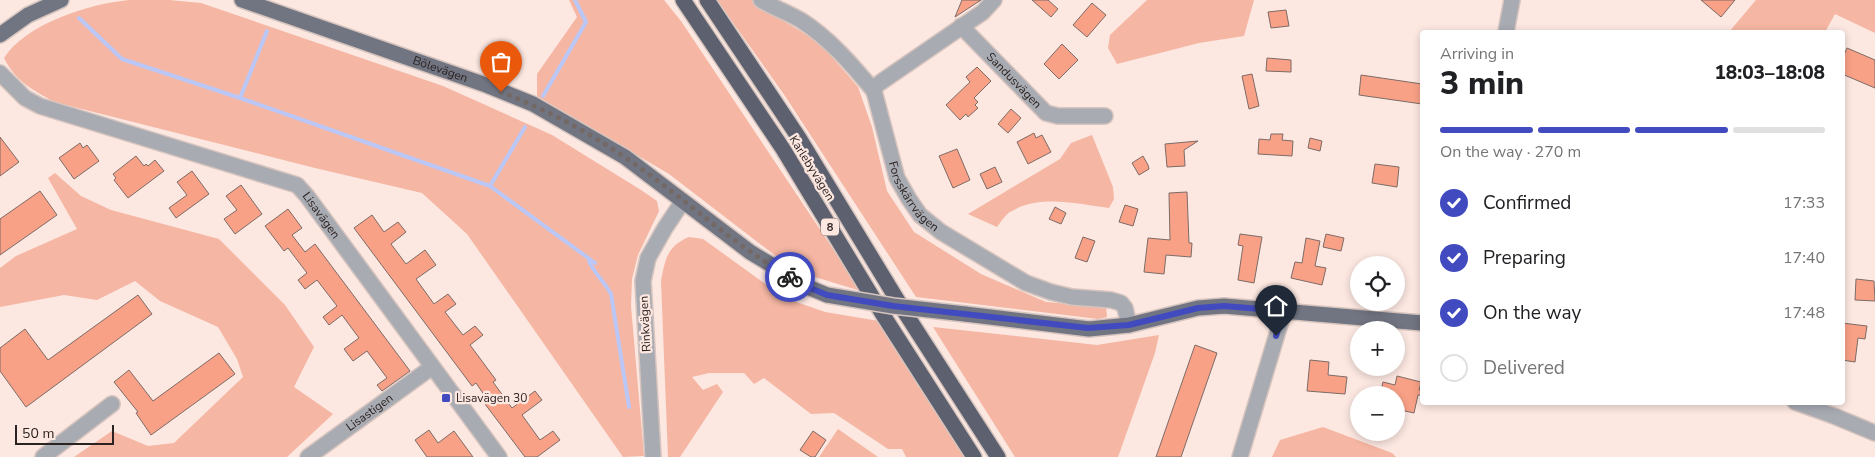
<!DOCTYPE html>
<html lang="en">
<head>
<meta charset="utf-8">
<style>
  :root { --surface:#fff; --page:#f2f2f2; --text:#202124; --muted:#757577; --line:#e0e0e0; --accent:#414bbf }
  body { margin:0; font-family:"Nunito Sans",sans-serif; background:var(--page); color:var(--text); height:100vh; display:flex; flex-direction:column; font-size:19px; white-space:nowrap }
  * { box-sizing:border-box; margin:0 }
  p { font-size:16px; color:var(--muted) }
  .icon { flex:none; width:28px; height:28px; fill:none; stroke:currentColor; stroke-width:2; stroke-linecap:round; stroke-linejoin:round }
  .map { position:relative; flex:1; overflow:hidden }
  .details { position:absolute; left:1420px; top:30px; width:425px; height:375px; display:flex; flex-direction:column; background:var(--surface); border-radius:5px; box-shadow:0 2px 8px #0003 }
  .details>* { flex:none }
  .fabs { position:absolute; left:1350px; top:256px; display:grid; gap:10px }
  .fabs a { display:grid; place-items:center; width:55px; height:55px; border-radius:50%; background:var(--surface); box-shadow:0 2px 8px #0003; font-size:25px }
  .scale { position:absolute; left:15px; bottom:12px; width:99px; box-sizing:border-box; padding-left:5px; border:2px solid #2b2321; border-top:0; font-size:14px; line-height:18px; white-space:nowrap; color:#2b2321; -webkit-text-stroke:4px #fce7e1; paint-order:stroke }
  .pin { position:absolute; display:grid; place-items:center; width:42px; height:42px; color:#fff; margin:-51px -21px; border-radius:50% 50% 50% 0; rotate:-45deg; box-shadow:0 0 5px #0007 }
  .pin .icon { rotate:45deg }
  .courier { position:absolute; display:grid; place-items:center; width:50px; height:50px; margin:-25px; border:4px solid #414bbf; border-radius:50%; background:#fff; color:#222; box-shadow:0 1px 6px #0007 }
  .overview em { font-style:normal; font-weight:800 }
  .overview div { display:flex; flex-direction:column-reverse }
  .overview { display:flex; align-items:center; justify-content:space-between; height:85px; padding:0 20px }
  h1 { font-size:32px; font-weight:800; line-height:38px }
  .bar { display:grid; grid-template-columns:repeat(4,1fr); gap:8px 5px; align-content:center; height:60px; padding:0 20px }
  .bar i { height:6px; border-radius:4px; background:var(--line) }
  .bar .on { background:var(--accent) }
  .bar p { grid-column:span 4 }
  ol { padding:0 20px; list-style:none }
  li { display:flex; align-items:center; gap:15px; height:55px }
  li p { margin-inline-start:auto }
  li .icon { padding:5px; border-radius:50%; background:var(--accent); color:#fff; stroke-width:4 }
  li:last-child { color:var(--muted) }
  li i { width:28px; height:28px; border:2px solid var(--line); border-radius:50% }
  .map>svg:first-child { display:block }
  .green { fill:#f5b6a3 }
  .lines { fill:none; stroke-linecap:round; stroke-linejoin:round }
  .stream { stroke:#bbc7f6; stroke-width:4 }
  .building { fill:#f9a187; stroke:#7d6b66 }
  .minor-casing { stroke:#d6c4be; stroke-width:18 }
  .major-casing { stroke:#d6c4be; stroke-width:18 }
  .highway-casing { stroke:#d6c4be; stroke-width:18 }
  .minor { stroke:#a9abb2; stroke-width:15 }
  .major { stroke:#717481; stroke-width:15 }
  .highway { stroke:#5d616f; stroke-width:15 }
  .major-bridge-casing { stroke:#d6c4be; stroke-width:18; stroke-linecap:butt }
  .major-bridge { stroke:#717481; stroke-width:15 }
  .done { stroke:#746864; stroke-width:5; stroke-dasharray:0 9 }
  .route { stroke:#414bbf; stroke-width:6 }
  .poi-dot { fill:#414bbf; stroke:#fce7e1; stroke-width:2 }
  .labels { text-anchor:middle; stroke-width:4.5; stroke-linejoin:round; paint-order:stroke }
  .shield { fill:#fce7e1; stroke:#6a5e5b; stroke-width:1 }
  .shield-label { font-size:11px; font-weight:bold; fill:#2b2321 }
  .street-label { font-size:12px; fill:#2b2321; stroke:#fce7e1 }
  .poi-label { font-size:12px; fill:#2b2321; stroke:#fce7e1; text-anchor:start }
</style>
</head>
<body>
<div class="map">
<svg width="1875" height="457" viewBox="0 0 1875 457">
  <rect width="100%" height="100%" fill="#fce7e1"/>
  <path class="green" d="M129 0H169L201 3 443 86 552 135 641 190 657 201 659 211 638 255 632 279 631 306 644 456 623 457 467 234 422 193 315 168 54 102C32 89 16 82 4 58 27 23 89 4 129 0Z
    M569 0H664L681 21 861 291 815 277 785 263 669 174 537 96V74L577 17Z
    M717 0H752L761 8 819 42 858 87 872 127 887 191 914 232 981 274 1046 302 1106 307 1107 317 1098 319 916 297 785 96Z
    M1147 0H1254L1244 36 1199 43 1117 64 1108 48 1110 35Z
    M1756 0H1875V33L1835 14 1825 32H1729Z
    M1092 135 1113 187 1114 199 1109 208C1077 204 1040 194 1010 212 1005 215 1001 222 997 227L968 214 1060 159 1071 143Z
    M55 173 81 196 111 210 219 239 285 305 314 347 294 387 333 414 287 457H74L112 431 148 446 174 443 243 377 237 359 218 327 160 301 135 281 97 300 64 295 0 307V268L16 256 77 229 48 178Z
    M689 237 703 239 785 298 825 312 879 321 965 457H906L902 449H888L834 413 811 414 764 378 754 384 744 373H709L692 377 703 390 717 384 723 392 680 457H668L661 281C665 260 667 246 689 237Z
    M933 327 1097 345 1159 335 1155 353 1118 457H1015Z
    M1323 427 1392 453 1396 457H1272L1280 440Z
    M838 429 878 457H819Z"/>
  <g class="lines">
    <path class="stream" d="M79 18 122 59 240 98 490 186 595 263
      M543 96 586 22 575 0
      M240 98 267 31
      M490 186 525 127
      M589 261C594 273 604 281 611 294L629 407"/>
  </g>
  <path class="building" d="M962 0H981L955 17Z
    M1032 0H1048L1058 9 1051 17Z
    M1701 0H1735L1721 17Z
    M1092 3 1106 15 1087 37 1073 25Z
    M1286 10 1289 26 1271 28 1268 12Z
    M1062 44 1078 60 1059 79 1044 64Z
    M1847 48 1875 60V88L1842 74V59Z
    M1267 58 1291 60V72L1266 71Z
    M977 67 991 81 974 98 978 102 975 105 978 108 968 117 966 114 960 120 946 105 970 82 966 77Z
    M1252 74 1259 106 1249 109 1242 76Z
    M1361 75 1422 84V104L1359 95Z
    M1011 109 1021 118 1008 133 998 124Z
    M1034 133 1036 138 1042 135 1051 152 1028 164 1017 142Z
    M1271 134H1283L1282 140 1293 141 1292 156 1258 154 1259 139 1270 140Z
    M0 137 19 162 0 176Z
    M1310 138 1322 141 1320 151 1308 148Z
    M1198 141 1184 150 1185 166 1167 167 1165 144Z
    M80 143 83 148 87 145 99 161 74 179 59 158Z
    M957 149 970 180 953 188 939 156Z
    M136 156 144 166 146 164 148 166 155 160 164 171 128 198 114 180 116 178 113 174Z
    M1143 156 1148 165 1149 169 1139 175 1132 163Z
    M1375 164 1399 167 1397 187 1372 183Z
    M995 167 1002 182 987 189 980 174Z
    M192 171 209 194 176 218 169 208 187 195 177 182Z
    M241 185 262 214 235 234 224 219 237 210 226 196Z
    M40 191 57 215 0 255V219Z
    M1187 192 1189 243H1192L1191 257 1166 255 1164 274 1144 272 1148 238 1170 240 1169 193Z
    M1125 205 1138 209 1133 226 1119 222Z
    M1055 207 1066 213 1061 224 1049 219Z
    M288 209 302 228 292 235 305 252 315 244 410 371 382 391 377 385 387 378 367 351 353 361 344 349 359 338 342 315 329 325 323 317 337 306 317 280 305 289 298 280 307 273 288 248 284 251 265 226Z
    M372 215 384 232 398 222 406 232 391 244 406 264 425 250 436 265 416 279 434 304 448 294 456 304 445 312 463 335 475 326 483 335 470 345 496 380 493 382 512 408 535 391 542 400 522 415 540 440 553 431 560 440 537 457H525L485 404 489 402 476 383 472 386 354 228Z
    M1240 234 1262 237 1254 283 1238 280 1243 246 1238 245Z
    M1326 234 1344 238 1341 251 1323 247Z
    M1083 237 1095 241 1087 262 1075 258Z
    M1306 238 1320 241 1315 266 1326 268 1322 285 1291 278 1295 262 1302 263Z
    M1856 279 1874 281 1875 301 1855 300Z
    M138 295 152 314 26 407 0 371V348L25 329 48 360Z
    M1842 323 1867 326 1865 339 1858 338 1855 362 1842 360Z
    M1195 345 1217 353 1181 457H1156Z
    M219 353 235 374 151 435 136 413 138 412 114 382 129 370 153 401Z
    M1310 360 1329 362 1328 375 1347 377 1345 394 1307 391Z
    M1397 376 1421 382 1419 390 1422 391 1421 395H1418L1414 413 1396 409V395H1380L1383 382 1395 385Z
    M429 430 438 443 454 431 473 457H427L415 440Z
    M813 431 826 440 815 457H811L800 450Z"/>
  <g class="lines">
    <defs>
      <g id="minor">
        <path d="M761 0C774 8 789 13 802 21 830 39 853 66 874 91"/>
        <path id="s1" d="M994 0 983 12 884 80 877 85 874 91 897 178 909 199 920 215 941 232 1026 283 1051 292 1072 297 1111 300 1121 303 1125 308 1129 325"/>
        <path id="s2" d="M961 26 1046 113 1058 116H1105"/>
        <path d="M1506 32 1512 0"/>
        <path id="s3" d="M0 73 25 98 40 106 297 185 307 196 499 457"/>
        <path d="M1795 402 1834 416 1875 433"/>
        <path d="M43 457 112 404"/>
        <path id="s4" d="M308 457 432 367"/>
        <path d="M653 457 643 281 648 258 665 228 683 201"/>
        <path d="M1240 457 1284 311"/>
      </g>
      <g id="major">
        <path id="s5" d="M242 0 486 85 533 104 625 157 750 252 810 288 827 295"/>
        <path d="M0 35 28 15 61 0"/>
        <path d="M965 314 1089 329 1129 325 1198 308 1224 306 1422 323"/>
      </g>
      <path id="highway" d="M683 0 783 149 885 318 974 457
        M707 0 799 138 904 311 998 457"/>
    </defs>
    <use href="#minor" class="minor-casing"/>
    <use href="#major" class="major-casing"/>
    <use href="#highway" class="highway-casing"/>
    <use href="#minor" class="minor"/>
    <use href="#major" class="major"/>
    <use href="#highway" class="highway"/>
    <defs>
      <path id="major-bridge" d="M827 295 893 306 965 314"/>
    </defs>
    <use href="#major-bridge" class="major-bridge-casing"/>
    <use href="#major-bridge" class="major-bridge"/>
  </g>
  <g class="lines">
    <path class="done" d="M501 92C545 109 587 131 626 158 682 196 731 243 790 277"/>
    <path class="route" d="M790 277 810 288 827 295 893 306 1088 328 1129 325 1198 308 1224 306 1284 311 1276 336"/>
  </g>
  <rect class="poi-dot" x="441" y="393" width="10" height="10" rx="2.5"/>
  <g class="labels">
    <rect class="shield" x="821" y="218.5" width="18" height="17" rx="4"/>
    <g class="shield-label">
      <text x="830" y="231">8</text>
    </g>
    <g class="street-label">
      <text dy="4" stroke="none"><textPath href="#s5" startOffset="210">Bölevägen</textPath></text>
      <text dy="4" stroke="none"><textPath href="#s2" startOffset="76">Sandusvägen</textPath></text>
      <text transform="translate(812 168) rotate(58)" y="4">Karlebyvägen</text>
      <text dy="4" stroke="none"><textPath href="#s1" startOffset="266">Forsskärrvägen</textPath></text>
      <text dy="4" stroke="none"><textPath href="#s3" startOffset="360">Lisavägen</textPath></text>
      <text transform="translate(645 324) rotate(-93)" y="4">Rinkvägen</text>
      <text dy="4" stroke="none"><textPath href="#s4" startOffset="76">Lisastigen</textPath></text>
    </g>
    <g class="poi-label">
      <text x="456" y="402">Lisavägen 30</text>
    </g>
  </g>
</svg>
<div class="fabs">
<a><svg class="icon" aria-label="locate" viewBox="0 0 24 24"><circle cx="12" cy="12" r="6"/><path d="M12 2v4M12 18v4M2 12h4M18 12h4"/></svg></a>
<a>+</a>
<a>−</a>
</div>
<div class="scale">50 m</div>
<div class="pin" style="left:501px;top:92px;background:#ea580c"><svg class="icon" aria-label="bag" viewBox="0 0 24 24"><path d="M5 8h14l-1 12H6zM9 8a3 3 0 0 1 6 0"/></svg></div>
<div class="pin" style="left:1276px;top:336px;background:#1f2937"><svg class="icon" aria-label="home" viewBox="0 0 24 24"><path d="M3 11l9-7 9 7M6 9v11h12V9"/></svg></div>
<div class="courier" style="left:790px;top:277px"><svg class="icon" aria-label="bike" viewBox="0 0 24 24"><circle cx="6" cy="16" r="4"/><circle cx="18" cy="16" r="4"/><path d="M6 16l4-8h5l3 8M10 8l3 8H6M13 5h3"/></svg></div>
<section class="details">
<div class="overview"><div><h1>3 min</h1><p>Arriving in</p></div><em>18:03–18:08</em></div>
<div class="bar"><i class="on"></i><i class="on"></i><i class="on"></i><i></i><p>On the way · 270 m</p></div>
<ol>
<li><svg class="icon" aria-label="check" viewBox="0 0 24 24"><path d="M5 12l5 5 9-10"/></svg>Confirmed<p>17:33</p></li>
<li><svg class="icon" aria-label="check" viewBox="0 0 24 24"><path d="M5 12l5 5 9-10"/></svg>Preparing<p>17:40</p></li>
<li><svg class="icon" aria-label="check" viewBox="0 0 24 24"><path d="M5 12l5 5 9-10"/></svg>On the way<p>17:48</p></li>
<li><i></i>Delivered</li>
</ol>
</section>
</div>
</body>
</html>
